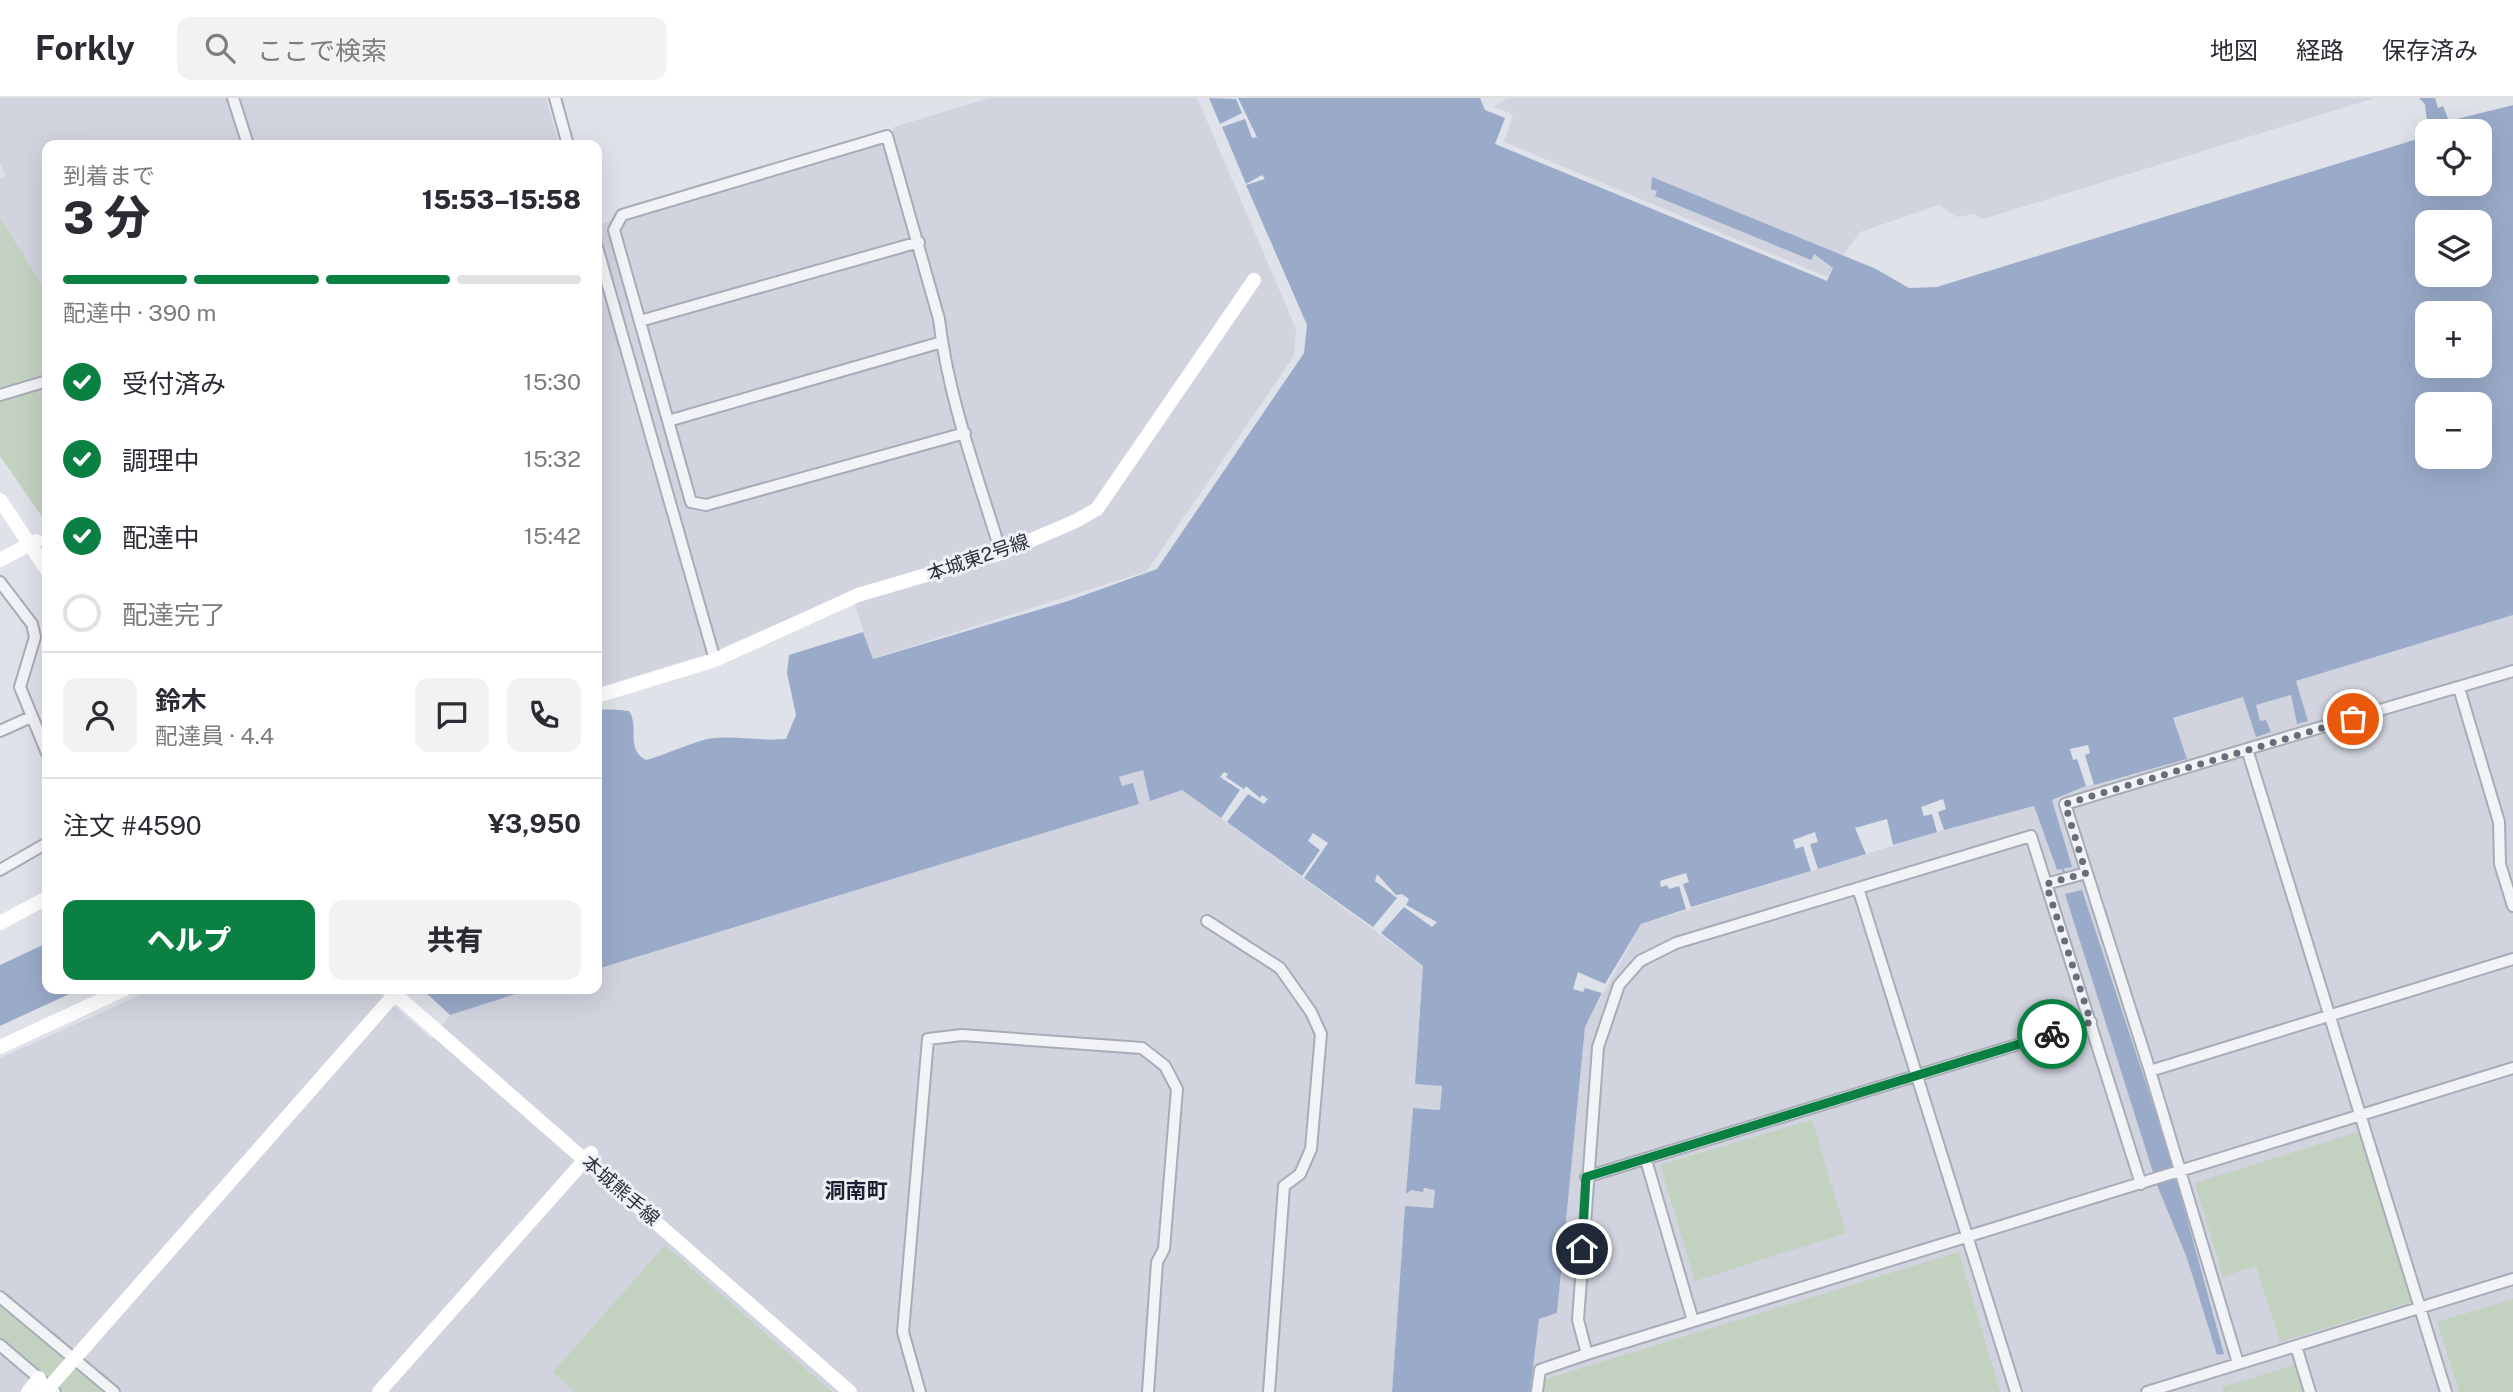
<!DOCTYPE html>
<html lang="ja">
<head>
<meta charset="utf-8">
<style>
  :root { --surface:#fff; --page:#f2f2f3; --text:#2b2b33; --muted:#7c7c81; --line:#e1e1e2; --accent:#0b8043 }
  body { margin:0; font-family:"Public Sans","Noto Sans JP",sans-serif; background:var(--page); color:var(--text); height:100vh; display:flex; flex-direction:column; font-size:26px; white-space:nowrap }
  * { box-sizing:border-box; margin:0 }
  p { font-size:23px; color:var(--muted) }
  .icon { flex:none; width:38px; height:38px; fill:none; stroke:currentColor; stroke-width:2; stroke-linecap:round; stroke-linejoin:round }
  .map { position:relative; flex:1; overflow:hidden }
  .details { position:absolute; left:42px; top:42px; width:560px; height:854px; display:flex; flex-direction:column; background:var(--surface); border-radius:14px; box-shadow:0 7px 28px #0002 }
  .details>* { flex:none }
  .tools { position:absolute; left:2415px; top:21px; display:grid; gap:14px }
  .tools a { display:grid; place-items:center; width:77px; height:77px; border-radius:14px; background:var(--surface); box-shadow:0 7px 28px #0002; font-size:35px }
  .pin { position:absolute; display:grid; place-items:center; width:60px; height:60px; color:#fff; margin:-30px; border:4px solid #fff; border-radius:50%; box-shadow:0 2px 7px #0007 }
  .courier { position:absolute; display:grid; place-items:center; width:70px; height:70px; margin:-35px; border:5px solid #0b8043; border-radius:50%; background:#fff; color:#222; box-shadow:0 2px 9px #0007 }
  .headline em { font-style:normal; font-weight:800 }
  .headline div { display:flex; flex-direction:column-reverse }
  .headline { display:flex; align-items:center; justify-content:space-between; height:119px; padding:0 21px }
  h1 { font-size:46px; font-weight:800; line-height:52px }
  .bar { display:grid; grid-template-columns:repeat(4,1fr); gap:10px 7px; align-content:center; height:84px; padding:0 21px }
  .bar i { height:9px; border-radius:5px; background:var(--line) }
  .bar .active { background:var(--accent) }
  .bar p { grid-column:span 4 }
  .line { display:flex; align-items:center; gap:18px; padding:0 21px; border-top:2px solid var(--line) }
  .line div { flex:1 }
  .round { display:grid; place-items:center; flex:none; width:74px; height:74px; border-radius:14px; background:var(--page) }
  ol { padding:0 21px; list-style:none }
  li { display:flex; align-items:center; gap:21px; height:77px }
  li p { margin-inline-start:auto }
  li .icon { padding:7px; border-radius:50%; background:var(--accent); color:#fff; stroke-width:4 }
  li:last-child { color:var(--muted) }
  li i { width:38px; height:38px; border:4px solid var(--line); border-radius:50% }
  .button { display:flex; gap:14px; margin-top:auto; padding:14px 21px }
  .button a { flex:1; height:80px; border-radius:14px; background:var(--accent); color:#fff; font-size:28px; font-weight:800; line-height:80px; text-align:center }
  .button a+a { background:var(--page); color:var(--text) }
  header { display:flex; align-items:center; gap:42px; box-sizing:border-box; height:98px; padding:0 35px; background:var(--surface); border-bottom:2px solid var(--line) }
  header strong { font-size:33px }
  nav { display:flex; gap:38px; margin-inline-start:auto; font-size:24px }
  .search { width:490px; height:63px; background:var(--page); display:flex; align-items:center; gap:18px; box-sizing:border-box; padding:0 24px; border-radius:14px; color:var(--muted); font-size:26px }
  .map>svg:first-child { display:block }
  .built { fill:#d1d4de }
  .green { fill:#c3d2c0 }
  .water { fill:#9aabc9; fill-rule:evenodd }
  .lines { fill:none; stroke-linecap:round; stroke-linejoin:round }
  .stream { stroke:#9aabc9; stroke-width:2.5 }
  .street-casing { stroke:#a8acb6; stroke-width:14 }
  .street { stroke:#f2f3f7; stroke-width:10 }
  .secondary { stroke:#fff; stroke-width:14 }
  .done { stroke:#686d7b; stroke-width:7; stroke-dasharray:0 12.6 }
  .route { stroke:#0b8043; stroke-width:9 }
  .labels { text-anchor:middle; stroke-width:6; stroke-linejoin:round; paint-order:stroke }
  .street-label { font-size:19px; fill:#282e40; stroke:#eff1f6 }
  .neighbourhood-label { font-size:21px; font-weight:bold; fill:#1a1f31; stroke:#eff1f6 }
</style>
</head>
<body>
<header>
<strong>Forkly</strong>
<div class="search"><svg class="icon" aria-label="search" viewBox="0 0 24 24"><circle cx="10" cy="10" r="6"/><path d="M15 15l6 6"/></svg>ここで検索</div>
<nav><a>地図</a><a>経路</a><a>保存済み</a></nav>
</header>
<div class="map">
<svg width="2513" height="1294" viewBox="0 0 2513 1294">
  <rect width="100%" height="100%" fill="#dfe2e9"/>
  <path class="built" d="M0 0H546L559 47H47V194L0 120V81L6 78 0 66Z
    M989 0H1197L1296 231 1294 258 1147 473 872 561 851 494 707 556 597 590V127L892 43 894 29Z
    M1507 0H2375L1983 121 1974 116 1957 119 1939 107 1860 134 1827 179 1504 44 1513 16 1494 9Z
    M2513 517V1294H1530L1539 1221 1557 1215 1585 929 1641 826 1937 734 2034 708 2057 772 2071 769 2052 702 2086 688 2186 661 2173 621 2243 599 2256 638 2260 624 2255 607 2291 597 2297 625 2296 583Z
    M1144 672 1146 682 1182 692 1423 868 1415 985 1442 988 1440 1012 1413 1010 1411 1092 1435 1091 1433 1110 1405 1109 1392 1294H0V960L154 891H374L432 941 450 917 473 908 531 891H597V871L1139 706 1133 686 1122 688 1119 679Z"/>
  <path class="green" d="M0 120 47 194V426L0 358Z
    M1812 1022 1846 1135 1695 1183 1660 1067Z
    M2358 1034 2411 1204 2280 1244 2256 1168 2223 1179 2195 1085Z
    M665 1147 832 1294H575L553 1274Z
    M1959 1154 2000 1294H1544L1546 1281Z
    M2513 1201V1294H2459L2437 1224Z
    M0 1204 108 1294H64L0 1241Z
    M2298 1266 2307 1294H2224L2222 1289Z"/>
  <path class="water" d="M1209 0 1236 1 1242 15 1220 26Z
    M1238 0H1480L1485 12 1505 20 1495 46 1827 183 1833 170 1814 156 1811 162 1655 98 1657 93 1651 91 1652 79 1876 171 1909 190 1937 189 2427 38V86H2480V33H2428L2425 6 2419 0H2435L2438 10 2443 8 2449 23 2513 7V517L2296 583 2308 623 2297 626 2291 597 2256 607 2260 623 2266 622 2271 634 2256 639 2243 599 2173 620 2187 661 2094 687 2085 657 2090 655 2088 647 2070 651 2073 662 2077 661 2086 688 2052 702 2072 769 2057 772 2034 708 1944 732 1938 714 1946 711 1943 701 1921 709 1924 718 1932 716 1937 734 1893 747 1887 721 1855 730 1866 756 1818 771 1810 746 1818 744 1815 734 1793 742 1796 751 1803 748 1811 773 1691 809 1683 786 1689 784 1686 775 1660 783 1661 789 1667 787 1669 791 1679 788 1686 811 1641 826 1605 886 1578 874 1573 891 1583 894 1585 890 1602 895 1585 929 1557 1215 1539 1221 1530 1294H1392L1405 1108 1433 1110 1435 1092 1424 1090 1423 1094 1411 1092 1406 1096 1413 1010 1440 1012 1442 988 1415 986 1423 868 1381 835 1404 809 1432 829 1437 824 1406 807 1409 801 1402 796 1396 797 1377 776 1375 783 1397 800 1373 829 1304 780 1328 745 1313 735 1308 743 1320 752 1302 778 1227 724 1248 696 1264 706 1268 701 1262 697 1260 700 1246 688 1244 691 1226 679 1228 676 1224 674 1220 679 1240 692 1221 720 1182 692 1150 703 1143 672 1119 679 1122 688 1133 685 1139 706 597 871V613C606 610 618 612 629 613 640 629 625 651 646 662 666 657 696 642 714 640 739 638 761 643 786 641L796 617 787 575 789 557 863 534 873 561 1068 503 1157 471 1304 255 1307 227 1246 87 1265 81 1262 77 1246 86 1222 29 1245 21 1252 40 1257 39ZM2480 124V177H2427V124ZM2427 215H2480V268H2427ZM2480 306V359H2427V306Z
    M2082 792 2169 1055 2224 1256 2217 1257 2187 1160 2157 1087 2065 796Z
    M47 845V891H80L0 928V867Z
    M422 891H531L450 917Z"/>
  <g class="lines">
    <path class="stream" d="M2063 772 2066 778"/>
    <defs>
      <path id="street" d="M233 0 248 47
        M555 0 568 47
        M597 149 715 562
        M640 223 919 144
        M0 297 47 283
        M668 323 942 244
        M965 335 706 407 691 404 614 132 622 117 887 38 939 221C948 300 978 379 1001 455
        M0 484 32 526 35 539 20 589 47 655
        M2459 590 2499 724 2500 766 2513 808
        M0 633 31 619
        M0 772 47 745
        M2046 786 2086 775
        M1858 790 2016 1294
        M1207 823 1280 870 1311 914 1321 936 1311 1051 1300 1076 1284 1088 1269 1294
        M2150 973 2065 706 2247 651
        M1646 1062 1693 1223
        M1586 1079 2091 924
        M0 1199 114 1294
        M0 1247 55 1294
        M2296 1248 2310 1294
        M1587 1256 1578 1222 1598 949 1619 887 1640 863 1676 845 2031 738 2141 1086
        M2238 1265 2150 973 2513 861
        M920 1294 903 1234 928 941 962 937 1142 950 1165 968 1177 991 1164 1151 1157 1164 1148 1294
        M1537 1294 1540 1272 1587 1256 2513 970
        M2147 1294 2513 1181
        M2446 1294 2247 651 2513 573"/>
    </defs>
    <use href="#street" class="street-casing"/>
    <use href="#street" class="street"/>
    <path class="secondary" d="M0 402 47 472
      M0 462 36 443
      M597 598 715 562 858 497 1001 455 1076 423 1097 411 1254 182
      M0 825 47 800
      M389 891 850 1294
      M0 949 125 891
      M28 1294 39 1280
      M45 1294 395 896
      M379 1294 591 1055"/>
  </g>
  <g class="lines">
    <path class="done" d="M2052 936 2091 924 2046 786 2086 775 2065 706 2353 621"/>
    <path class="route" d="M1582 1151 1586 1079 2052 936"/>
  </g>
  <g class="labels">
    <g class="street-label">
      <text transform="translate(978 459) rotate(-19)" y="7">本城東2号線</text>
      <text transform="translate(621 1092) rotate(41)" y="7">本城熊手線</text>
    </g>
    <g class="neighbourhood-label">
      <text x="856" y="1100">洞南町</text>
    </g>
  </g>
</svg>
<div class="tools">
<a><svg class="icon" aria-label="locate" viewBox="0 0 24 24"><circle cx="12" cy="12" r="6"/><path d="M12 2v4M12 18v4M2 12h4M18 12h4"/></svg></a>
<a><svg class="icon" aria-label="layers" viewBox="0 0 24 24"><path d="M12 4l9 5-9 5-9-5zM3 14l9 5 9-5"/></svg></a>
<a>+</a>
<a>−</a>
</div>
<div class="pin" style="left:2353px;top:621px;background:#ea580c"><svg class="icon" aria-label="bag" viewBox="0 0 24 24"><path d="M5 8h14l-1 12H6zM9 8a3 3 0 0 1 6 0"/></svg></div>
<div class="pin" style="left:1582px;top:1151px;background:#1f2937"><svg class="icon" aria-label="home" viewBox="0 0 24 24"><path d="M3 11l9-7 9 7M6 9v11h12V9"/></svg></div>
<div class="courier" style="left:2052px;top:936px"><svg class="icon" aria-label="bike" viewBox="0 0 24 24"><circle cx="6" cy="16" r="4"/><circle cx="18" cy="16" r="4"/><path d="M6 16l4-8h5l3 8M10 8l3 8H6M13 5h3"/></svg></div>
<section class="details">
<div class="headline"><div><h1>3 分</h1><p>到着まで</p></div><em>15:53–15:58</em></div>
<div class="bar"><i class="active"></i><i class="active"></i><i class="active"></i><i></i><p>配達中 · 390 m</p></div>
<ol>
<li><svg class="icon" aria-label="check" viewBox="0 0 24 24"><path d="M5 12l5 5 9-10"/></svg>受付済み<p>15:30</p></li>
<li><svg class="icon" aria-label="check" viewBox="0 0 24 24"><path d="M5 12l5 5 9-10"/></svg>調理中<p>15:32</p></li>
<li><svg class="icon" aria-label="check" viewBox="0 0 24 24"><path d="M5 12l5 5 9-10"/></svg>配達中<p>15:42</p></li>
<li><i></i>配達完了</li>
</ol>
<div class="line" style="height:126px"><a class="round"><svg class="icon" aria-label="person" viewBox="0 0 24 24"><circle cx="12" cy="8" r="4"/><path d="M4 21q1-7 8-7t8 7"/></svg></a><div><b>鈴木</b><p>配達員 · 4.4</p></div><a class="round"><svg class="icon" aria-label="chat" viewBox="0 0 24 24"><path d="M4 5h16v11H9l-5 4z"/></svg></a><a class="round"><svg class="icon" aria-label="phone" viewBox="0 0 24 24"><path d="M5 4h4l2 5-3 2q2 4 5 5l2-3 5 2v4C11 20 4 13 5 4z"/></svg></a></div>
<div class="line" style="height:91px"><div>注文 #4590</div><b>¥3,950</b></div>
<div class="button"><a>ヘルプ</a><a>共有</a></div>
</section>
</div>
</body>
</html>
